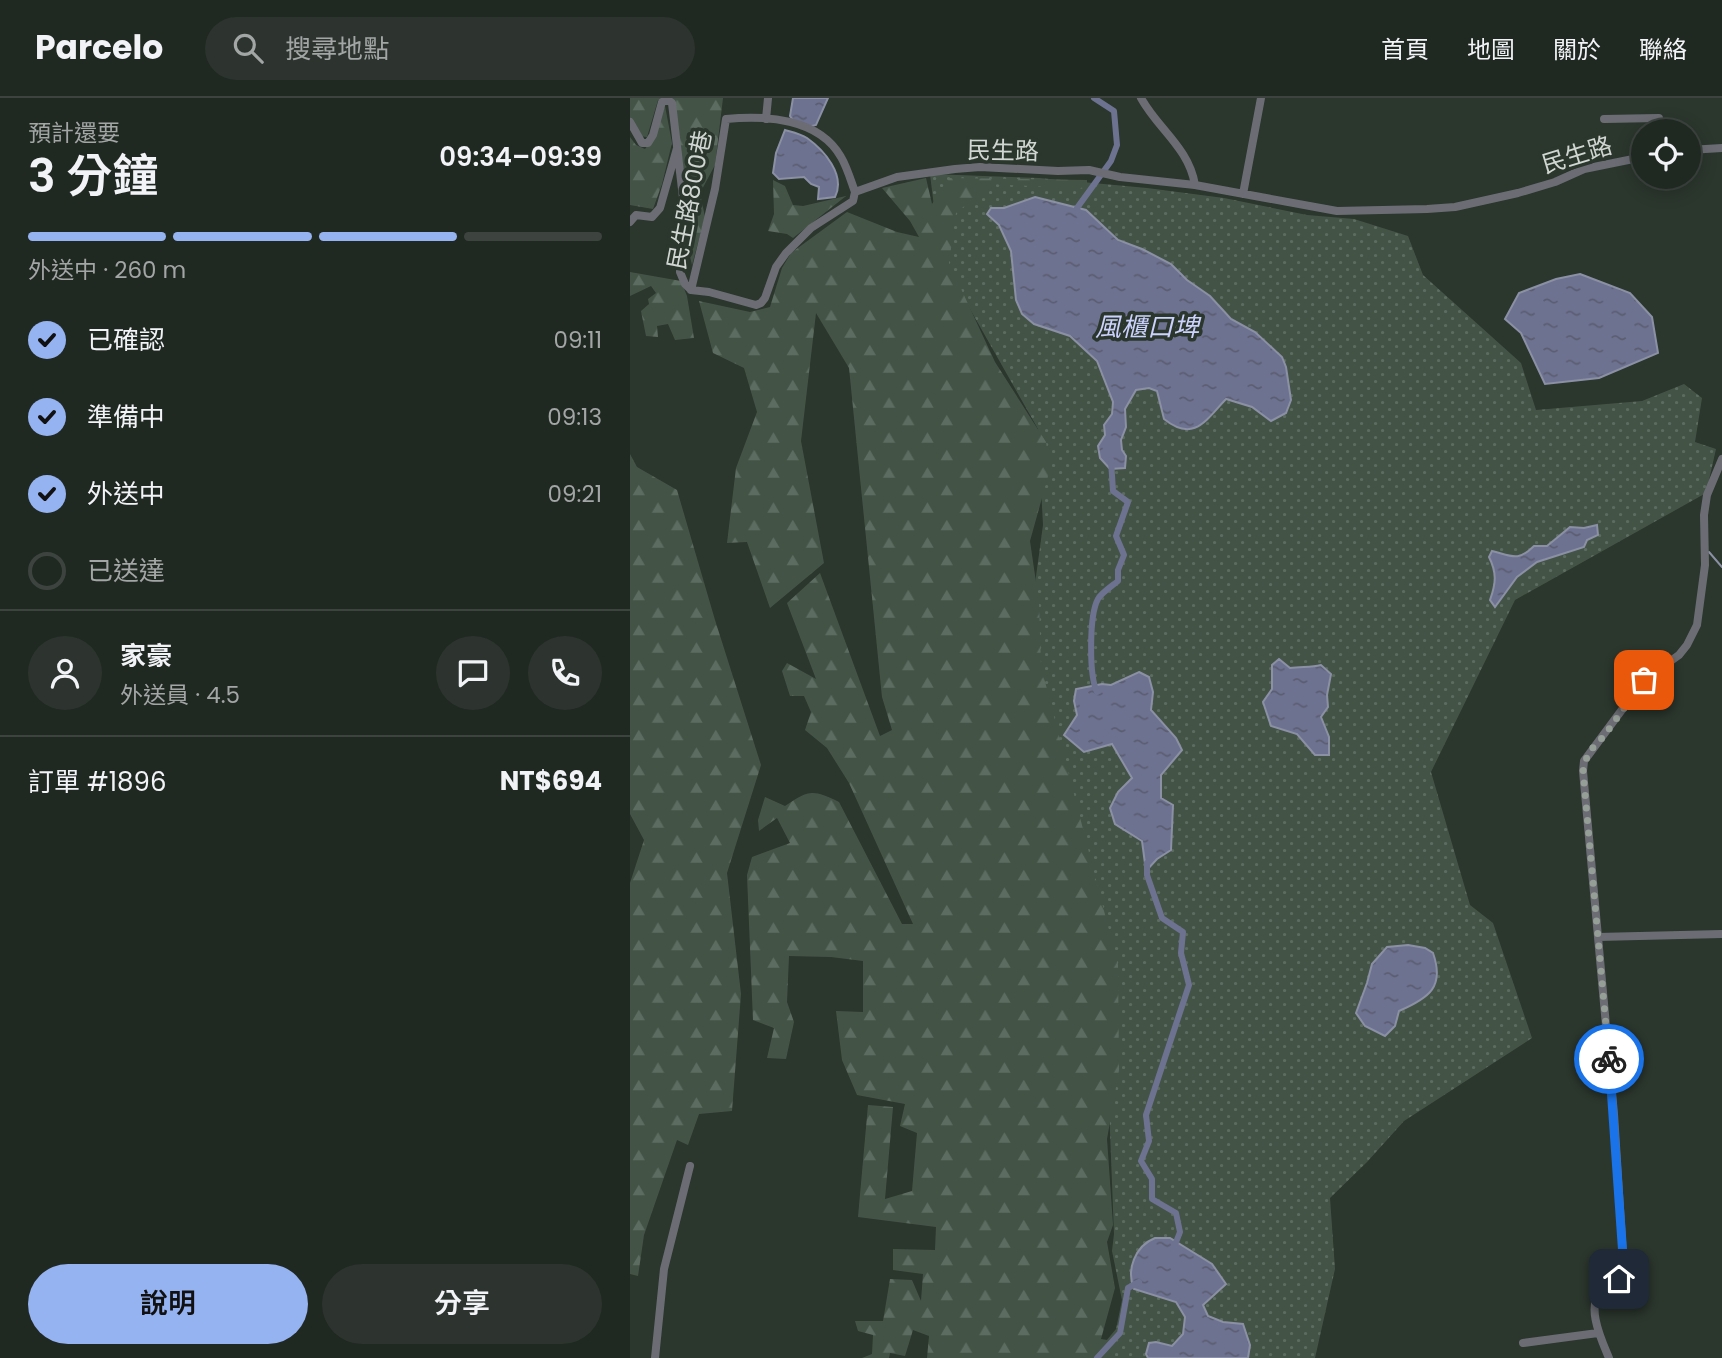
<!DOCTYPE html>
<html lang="zh-TW">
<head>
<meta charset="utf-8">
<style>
  :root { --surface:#202822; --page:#2d342f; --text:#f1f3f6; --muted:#a2a6a5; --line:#3d4440; --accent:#95b2f1 }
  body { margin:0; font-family:Poppins,"Noto Sans TC",sans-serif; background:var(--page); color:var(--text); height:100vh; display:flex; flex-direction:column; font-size:26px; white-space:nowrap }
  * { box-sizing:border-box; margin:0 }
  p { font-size:23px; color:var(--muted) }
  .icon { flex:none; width:38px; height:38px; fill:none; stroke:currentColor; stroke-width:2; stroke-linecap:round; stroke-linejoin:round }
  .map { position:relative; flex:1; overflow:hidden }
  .sheet { display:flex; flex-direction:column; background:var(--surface); width:630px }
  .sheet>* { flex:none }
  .tools { position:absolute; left:1001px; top:21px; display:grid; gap:14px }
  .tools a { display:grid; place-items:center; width:70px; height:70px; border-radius:50%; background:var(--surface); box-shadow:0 4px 18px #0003,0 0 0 2px var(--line); font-size:35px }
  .pin { position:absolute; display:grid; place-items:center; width:60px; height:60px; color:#fff; margin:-30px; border-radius:14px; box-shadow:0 4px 10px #0006 }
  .courier { position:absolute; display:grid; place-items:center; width:70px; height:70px; margin:-35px; border:5px solid #1a73e8; border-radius:50%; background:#fff; color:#222; box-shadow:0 2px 9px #0007 }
  .headline em { font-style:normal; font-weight:600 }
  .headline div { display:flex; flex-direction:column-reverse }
  .headline { display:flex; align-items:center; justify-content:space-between; height:119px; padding:0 28px }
  h1 { font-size:46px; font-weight:600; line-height:52px }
  .bar { display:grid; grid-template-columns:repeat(4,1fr); gap:10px 7px; align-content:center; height:84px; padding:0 28px }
  .bar i { height:9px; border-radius:5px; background:var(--line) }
  .bar .active { background:var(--accent) }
  .bar p { grid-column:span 4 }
  .line { display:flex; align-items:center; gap:18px; padding:0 28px; border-top:2px solid var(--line) }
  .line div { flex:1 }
  .round { display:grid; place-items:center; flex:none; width:74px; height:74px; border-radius:37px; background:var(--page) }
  ol { padding:0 28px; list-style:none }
  li { display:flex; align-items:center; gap:21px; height:77px }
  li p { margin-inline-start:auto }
  li .icon { padding:7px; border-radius:50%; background:var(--accent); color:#111; stroke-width:4 }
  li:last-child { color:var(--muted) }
  li i { width:38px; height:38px; border:4px solid var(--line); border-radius:50% }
  .action { display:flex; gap:14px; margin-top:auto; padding:14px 28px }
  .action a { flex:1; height:80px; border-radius:42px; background:var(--accent); color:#111; font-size:28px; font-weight:600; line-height:80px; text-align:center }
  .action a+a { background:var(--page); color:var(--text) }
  header { display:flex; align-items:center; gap:42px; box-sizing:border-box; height:98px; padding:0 35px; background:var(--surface); border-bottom:2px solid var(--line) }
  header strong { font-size:33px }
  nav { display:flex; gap:38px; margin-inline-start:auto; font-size:24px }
  .search { width:490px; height:63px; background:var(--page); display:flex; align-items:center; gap:18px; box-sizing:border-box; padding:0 24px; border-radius:38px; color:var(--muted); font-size:26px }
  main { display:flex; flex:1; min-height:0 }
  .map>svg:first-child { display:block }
  .grass { fill:url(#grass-dots) }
  .forest { fill:url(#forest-firs) }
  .water { fill:url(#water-ripples); stroke:#8b90a4; stroke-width:2 }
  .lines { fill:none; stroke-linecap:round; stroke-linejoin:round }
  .stream { stroke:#8b90a4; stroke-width:2 }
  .canal { stroke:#6e7291; stroke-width:6 }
  .minor { stroke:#6c6d74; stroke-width:8 }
  .done { stroke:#969e98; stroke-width:7; stroke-dasharray:0 12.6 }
  .route { stroke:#1a73e8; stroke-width:9 }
  .labels { text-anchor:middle; stroke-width:7; stroke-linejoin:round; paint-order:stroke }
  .street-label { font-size:24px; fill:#d0d6d1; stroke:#2b362d }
  .water-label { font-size:26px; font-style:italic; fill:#ccd2fe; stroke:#2b362d }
</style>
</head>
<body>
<header>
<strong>Parcelo</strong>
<div class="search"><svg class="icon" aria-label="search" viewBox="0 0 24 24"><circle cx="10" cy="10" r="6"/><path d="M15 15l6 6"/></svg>搜尋地點</div>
<nav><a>首頁</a><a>地圖</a><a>關於</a><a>聯絡</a></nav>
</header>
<main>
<section class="sheet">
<div class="headline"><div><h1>3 分鐘</h1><p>預計還要</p></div><em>09:34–09:39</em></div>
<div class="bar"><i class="active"></i><i class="active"></i><i class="active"></i><i></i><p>外送中 · 260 m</p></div>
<ol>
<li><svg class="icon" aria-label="check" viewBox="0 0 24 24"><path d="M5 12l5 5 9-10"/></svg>已確認<p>09:11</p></li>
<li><svg class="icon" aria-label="check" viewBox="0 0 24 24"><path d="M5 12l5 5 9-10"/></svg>準備中<p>09:13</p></li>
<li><svg class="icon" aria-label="check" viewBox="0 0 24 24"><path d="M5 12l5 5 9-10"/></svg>外送中<p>09:21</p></li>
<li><i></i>已送達</li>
</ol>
<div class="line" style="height:126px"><a class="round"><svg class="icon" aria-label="person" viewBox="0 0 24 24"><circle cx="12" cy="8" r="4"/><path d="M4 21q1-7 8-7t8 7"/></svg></a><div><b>家豪</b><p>外送員 · 4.5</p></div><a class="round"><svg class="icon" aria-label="chat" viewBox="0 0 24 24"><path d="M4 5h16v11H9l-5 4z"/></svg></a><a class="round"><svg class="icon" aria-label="phone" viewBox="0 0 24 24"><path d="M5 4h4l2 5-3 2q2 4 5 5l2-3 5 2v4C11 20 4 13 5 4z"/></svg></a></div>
<div class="line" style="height:91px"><div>訂單 #1896</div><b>NT$694</b></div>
<div class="action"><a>說明</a><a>分享</a></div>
</section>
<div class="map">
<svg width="1092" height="1260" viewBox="0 0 1092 1260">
  <defs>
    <pattern id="grass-dots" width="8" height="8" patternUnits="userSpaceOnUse" patternTransform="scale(1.75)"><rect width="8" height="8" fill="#435447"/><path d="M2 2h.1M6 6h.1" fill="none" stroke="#5d6c60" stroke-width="1.8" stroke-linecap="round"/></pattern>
    <pattern id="forest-firs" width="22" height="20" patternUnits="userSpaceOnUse" patternTransform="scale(1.75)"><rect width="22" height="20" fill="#435447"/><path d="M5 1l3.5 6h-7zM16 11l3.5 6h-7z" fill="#5d6c60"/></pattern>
    <pattern id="water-ripples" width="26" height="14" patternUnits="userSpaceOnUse" patternTransform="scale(1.75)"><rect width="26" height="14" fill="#6e7291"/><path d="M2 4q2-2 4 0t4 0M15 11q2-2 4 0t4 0" fill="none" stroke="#5b5e70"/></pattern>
  </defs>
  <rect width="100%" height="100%" fill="#2b362d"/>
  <path class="grass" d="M300 76 409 80 517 90 594 100 677 117 724 121 778 138 793 177 891 265 906 312 1012 303 1054 286 1072 300 1065 344 1086 351 1076 395 885 502 801 674 840 807 863 825 902 940 774 1023 737 1064 700 1100 705 1171 685 1260H462L486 1231 492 1202 482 1153 484 1136 474 879 398 537 413 427 408 331 310 158Z"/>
  <path class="forest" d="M0 0H93L85 67 70 95 75 119 62 167 58 150 53 67 41 2H28L17 39 8 38 0 27Z
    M35 8 42 45 32 86 23 111 0 107V39L6 47 15 51 21 43Z
    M296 80 302 106 320 80 457 82V91L361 86 326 115 319 165 365 264 416 344 420 371 400 443 409 505 411 568 488 867 489 972 477 1041 483 1127 477 1144 485 1190 471 1241 490 1244 478 1253V1260H297L299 1238 283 1232 275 1258 260 1255 259 1260H232L242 1256 243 1237 228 1233 225 1223H253L260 1181 282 1182 291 1203 293 1176 263 1172V1151L305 1152 306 1129 228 1119 238 1007 263 1009 255 1101 282 1093 287 1035 270 1028 275 1006 227 997 212 962 206 913 233 914V863L201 859 159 858 157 904 164 924 156 961 137 960 144 930 123 922 117 777 122 759 160 745 147 720 129 733 128 722 135 699 155 708C179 692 182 691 209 704L272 826H283L219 685 197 650 175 632 181 614 174 598H160L152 573 157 565 186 581 157 505 190 475 250 638 262 632 252 599 219 270 186 215 171 343 194 465 140 510 117 444 97 445 106 370 127 314 114 270 83 255 69 203 120 214 140 209 152 170 161 155 217 114 267 134 289 139 280 123 252 90Z
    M143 82 155 88 163 107 173 108 216 98 163 140 157 136 138 133 144 116Z
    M0 174 51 183 57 198 64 240 45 242 38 226 27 228 28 239 16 238 11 213 19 206 18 201 26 195 21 188 0 198Z
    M0 356 7 369 47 392 85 522 131 667 97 775 111 896 102 1013 69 1016 58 1047 47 1042 14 1137 8 1178 0 1176V785L14 742 0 716Z"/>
  <path class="water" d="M163 0H198L186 27 178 29 164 24 160 18Z
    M155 32C162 34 171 36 177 40 194 52 216 77 205 99L188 101 189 89 181 86 174 79 149 81 143 75 146 55Z
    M405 99 456 112 488 142 512 151 541 166 557 182 580 198 601 221 625 234 652 259 656 269 661 302 656 315 641 323 622 309 596 301C576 322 564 345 534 321L527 293 519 290 506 292 495 311 496 329 491 342 492 352 496 358 495 370 480 371 470 360 468 348 475 337 474 327 482 316 483 304 467 263 440 238 404 226 392 216 386 202 381 153 369 127 357 116 361 110H374Z
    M950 176 1000 195 1022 219 1028 255 969 280 915 286 891 235 875 221 889 195 926 181Z
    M967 427 968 437 957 442 954 449 907 464 887 479 865 509 860 502C866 485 867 475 859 459L862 453C882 458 888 464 904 448H917L940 429 954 430Z
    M649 561 660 570C671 568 680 570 691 567L701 576 697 597 698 609 691 619 699 639V657H685L667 636 641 628 633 604 642 591V567Z
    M509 574 519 579 523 594 521 612 546 640 552 652 531 677V700L543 707 541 752 527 761 516 773 512 743 485 726 480 710 488 694 502 680 482 646 454 654 434 637 447 617 444 603 446 591 472 586 481 587Z
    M778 847 795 850 803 855C815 889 799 900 769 913L765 928 755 938 735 928 726 915 737 885 742 866 757 849Z
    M525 1140H540L582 1166 596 1186 573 1207 578 1218 593 1224 613 1226 620 1247 618 1260H518L516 1256 519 1245 526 1244 542 1248 553 1236 555 1219 546 1204 504 1191C496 1172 505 1148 525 1140Z"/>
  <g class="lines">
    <path class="stream" d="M1079 454 1092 469"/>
    <path class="canal" d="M449 117 447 110 481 63 487 47 484 13 464 0
      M467 594C459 578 459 517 468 501 471 495 482 488 488 483V472L494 457 486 438 498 404 483 393 481 362
      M517 765V777L532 820 553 834 551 855 559 887 516 1017 519 1043 511 1063 522 1081V1101L546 1115 550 1134 543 1152
      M467 1260 490 1235 498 1190 509 1184"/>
    <path class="minor" d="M511 0C528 31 559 50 565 87
      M136 21 138 0
      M974 21 1029 20 1033 33
      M0 24 12 45H18L23 37 32 4 38 2 42 5 55 117 50 174 55 186 61 192 79 194 126 207 131 205 135 200 146 169 156 155 181 130 223 103 225 94 267 79 325 71 350 69 428 73 459 72 490 79 565 87 707 113 797 111 825 109 888 95 925 84 954 71 1013 59
      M1059 52 1092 50
      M613 96 631 0
      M0 124 6 117 22 119 30 110 47 50
      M61 192 85 91 96 21C135 17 189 20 211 59 217 69 221 83 225 94
      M968 839 1092 836
      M893 1245 968 1235
      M25 1260 34 1171 60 1068
      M979 1260C972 1243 954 1206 973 1191 981 1185 989 1182 994 1173L984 1016 953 673 954 663 1014 582 1049 557 1057 547 1067 527 1075 467 1074 417 1077 397 1092 361"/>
  </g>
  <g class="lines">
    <path class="done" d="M979 961 953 673 958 655 974 638 1014 582"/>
    <path class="route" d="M979 961 994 1173 989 1181"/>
  </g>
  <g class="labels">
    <g class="street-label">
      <text transform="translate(373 53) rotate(1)" y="8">民生路</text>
      <text transform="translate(947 57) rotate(-17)" y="8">民生路</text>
      <text transform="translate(60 102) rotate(-79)" y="8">民生路800巷</text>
    </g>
    <g class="water-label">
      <text x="517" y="238">風櫃口埤</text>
    </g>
  </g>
</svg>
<div class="tools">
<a><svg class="icon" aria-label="locate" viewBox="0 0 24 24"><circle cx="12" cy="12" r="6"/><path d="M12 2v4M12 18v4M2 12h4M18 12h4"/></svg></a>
</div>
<div class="pin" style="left:1014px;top:582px;background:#ea580c"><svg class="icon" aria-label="bag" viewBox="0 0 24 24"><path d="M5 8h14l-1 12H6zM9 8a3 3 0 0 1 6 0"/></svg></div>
<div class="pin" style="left:989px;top:1181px;background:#1f2937"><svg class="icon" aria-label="home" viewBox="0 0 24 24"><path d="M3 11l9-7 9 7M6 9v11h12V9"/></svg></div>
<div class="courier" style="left:979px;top:961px"><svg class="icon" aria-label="bike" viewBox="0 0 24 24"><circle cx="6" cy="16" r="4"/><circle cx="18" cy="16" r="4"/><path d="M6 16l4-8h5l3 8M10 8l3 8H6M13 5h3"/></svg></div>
</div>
</main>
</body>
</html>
